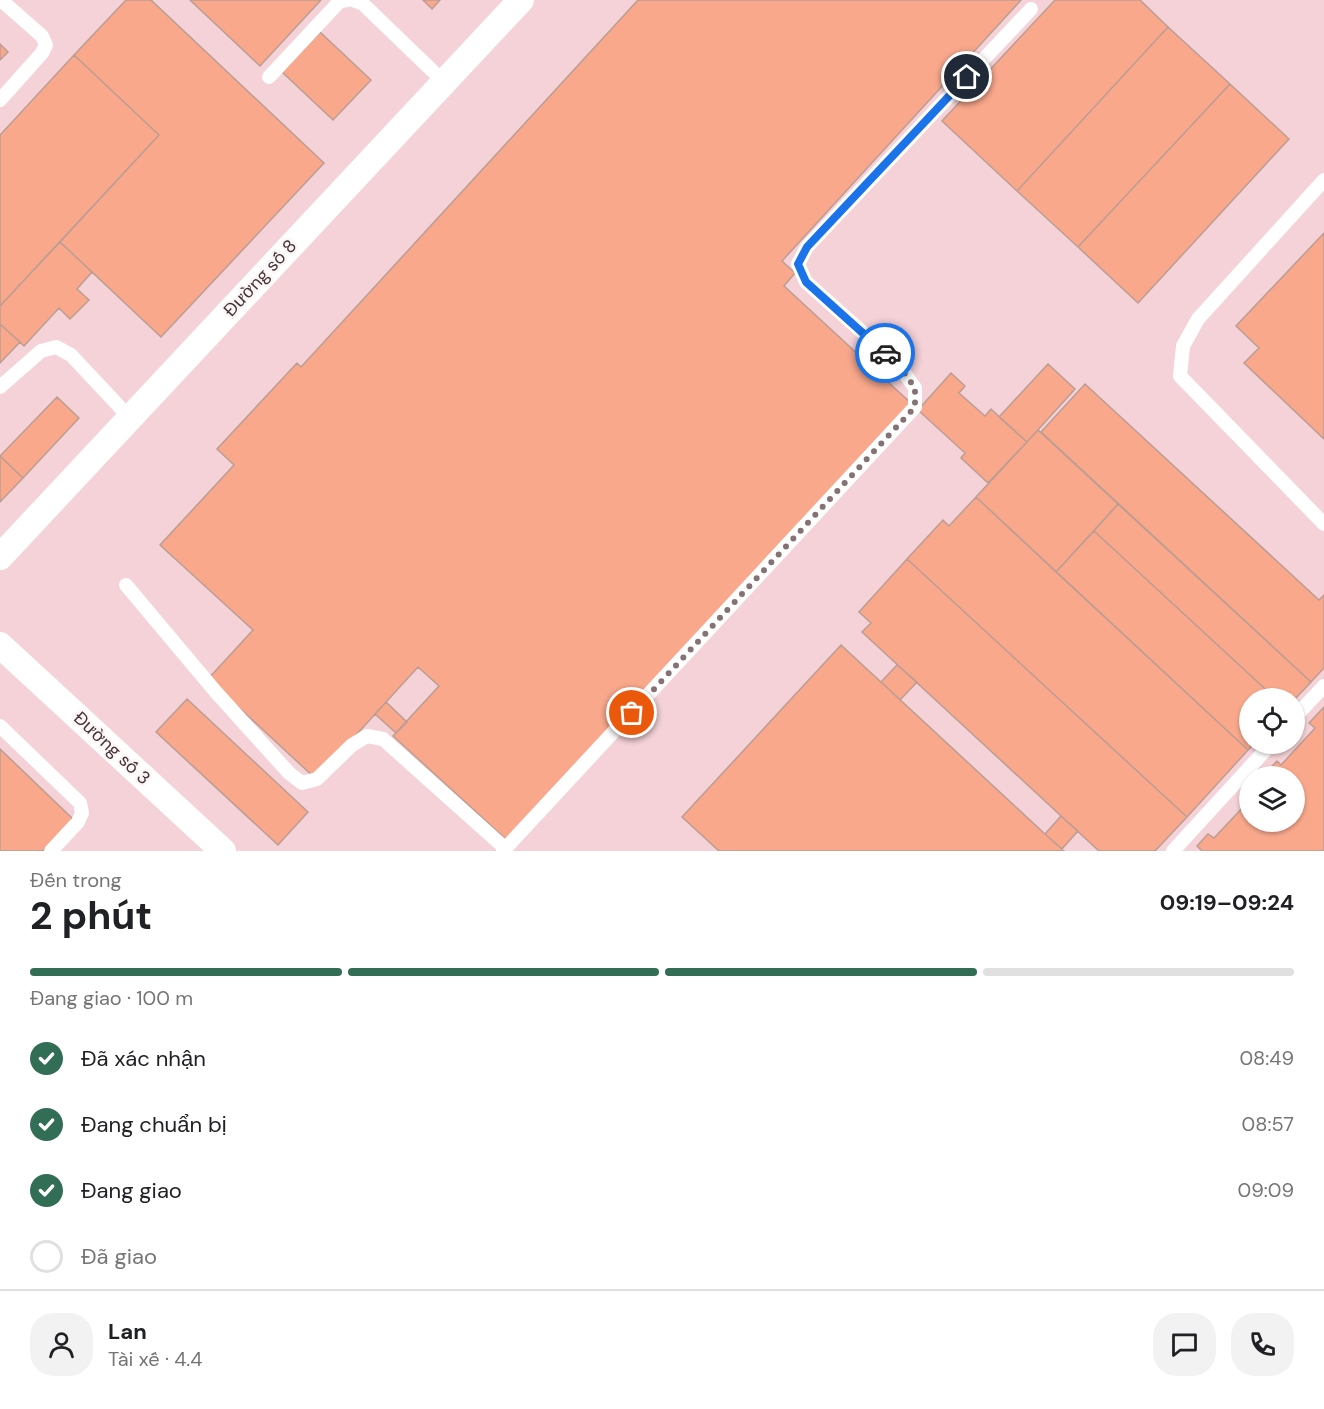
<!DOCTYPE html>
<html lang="vi">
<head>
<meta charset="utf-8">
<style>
  :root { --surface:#fff; --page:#f2f2f2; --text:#202124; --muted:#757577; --line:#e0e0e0; --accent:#326d56 }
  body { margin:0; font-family:"DM Sans",sans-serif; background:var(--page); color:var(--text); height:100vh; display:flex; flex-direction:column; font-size:22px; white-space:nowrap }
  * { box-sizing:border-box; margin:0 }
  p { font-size:20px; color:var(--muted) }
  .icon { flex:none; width:33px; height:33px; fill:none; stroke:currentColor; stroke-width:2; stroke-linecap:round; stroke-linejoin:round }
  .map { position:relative; height:851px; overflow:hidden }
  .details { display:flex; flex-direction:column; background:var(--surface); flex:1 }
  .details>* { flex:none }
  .buttons { position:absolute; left:1239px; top:688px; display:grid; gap:12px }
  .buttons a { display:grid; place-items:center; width:66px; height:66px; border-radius:50%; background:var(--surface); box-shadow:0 2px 4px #0004; font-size:30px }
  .pin { position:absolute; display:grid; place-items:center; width:51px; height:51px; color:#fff; margin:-26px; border:3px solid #fff; border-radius:50%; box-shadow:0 2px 6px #0007 }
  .courier { position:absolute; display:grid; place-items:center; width:60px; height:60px; margin:-30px; border:4px solid #1a73e8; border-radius:50%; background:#fff; color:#222; box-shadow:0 2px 8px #0007 }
  .headline em { font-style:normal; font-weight:700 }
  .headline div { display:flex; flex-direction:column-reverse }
  .headline { display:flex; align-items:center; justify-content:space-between; height:102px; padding:0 30px }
  h1 { font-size:39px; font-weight:700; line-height:45px }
  .bar { display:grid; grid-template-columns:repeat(4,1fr); gap:9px 6px; align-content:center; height:72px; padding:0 30px }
  .bar i { height:8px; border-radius:4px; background:var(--line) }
  .bar .selected { background:var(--accent) }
  .bar p { grid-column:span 4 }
  .line { display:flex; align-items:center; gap:15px; padding:0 30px; border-top:2px solid var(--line) }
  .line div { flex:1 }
  .round { display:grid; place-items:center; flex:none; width:63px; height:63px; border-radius:24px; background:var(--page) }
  ol { padding:0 30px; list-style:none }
  li { display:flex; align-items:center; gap:18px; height:66px }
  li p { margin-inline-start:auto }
  li .icon { padding:6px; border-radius:50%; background:var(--accent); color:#fff; stroke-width:4 }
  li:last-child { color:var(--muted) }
  li i { width:33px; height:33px; border:3px solid var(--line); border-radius:50% }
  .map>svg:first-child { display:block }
  .built { fill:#f4d2d7; fill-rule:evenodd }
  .building { fill:#f9a88c; stroke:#bb9d93; stroke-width:1.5 }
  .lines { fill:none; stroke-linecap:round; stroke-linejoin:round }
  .lane { stroke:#fff; stroke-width:14 }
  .street { stroke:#fff; stroke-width:26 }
  .done { stroke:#847274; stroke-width:6; stroke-dasharray:0 10.8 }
  .route { stroke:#1a73e8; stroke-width:8 }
  .labels { text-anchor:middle; stroke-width:5; stroke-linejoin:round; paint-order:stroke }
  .street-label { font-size:18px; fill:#433537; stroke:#fdf6f7 }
</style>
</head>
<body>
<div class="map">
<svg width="1324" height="851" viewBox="0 0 1324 851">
  <rect width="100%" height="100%" fill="#fee3e6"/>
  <path class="built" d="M0 0H1324V851H0ZM1250 699H1294V744H1250ZM1250 777H1294V822H1250Z"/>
  <path class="building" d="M126 0H151L324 163 161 337 60 242 159 135 74 55Z
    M190 0H321L260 66Z
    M423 0H440L432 9Z
    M638 0H1021L782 261 795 273 784 286 913 405 509 842 393 736 439 686 418 667 316 779 208 679 253 630 160 545 234 465 217 449 297 363 301 367Z
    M1055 0H1140L1168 27 1017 191 942 121Z
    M1168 27 1230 84 1078 247 1017 191Z
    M320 32 371 80 333 120 282 72Z
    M0 44 8 52 0 60Z
    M74 55 159 135 0 306V135Z
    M1230 84 1289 139 1138 303 1078 247Z
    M1324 233V439L1244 363 1259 348 1236 326Z
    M60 242 92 272 77 289 89 300 70 319 59 308 24 346 0 324V306Z
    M0 324 20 342 0 363Z
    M1048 364 1075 389 1027 442 999 417Z
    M951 373 965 386 959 393 985 416 991 409 1027 442 988 483 961 458 965 453 918 410Z
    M1085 384 1319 600 1324 595V668L1311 682 1041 432Z
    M57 397 79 418 23 478 0 456Z
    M1038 430 1118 504 1056 572 976 497Z
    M0 456 23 478 0 502Z
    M976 497 1248 750 1187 817 907 559 943 520 949 526Z
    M1118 504 1311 682 1294 700 1276 699 1094 531Z
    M1094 531 1276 699H1250V744H1254L1248 750 1056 572Z
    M907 559 1187 817 1155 851H1099L862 632 871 623 859 612Z
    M841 645 1045 834 1064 851H719L682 817Z
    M897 665 917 682 900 700 881 682Z
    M187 699 308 812 278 845 156 732Z
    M386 702 407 722 396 733 375 714Z
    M1324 707V851H1202L1197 846 1208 834 1214 838 1245 805 1240 801 1250 791V822H1294V777H1262L1277 761 1281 765 1315 728 1309 723Z
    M0 749 73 819 43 851H0Z
    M1061 816 1078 831 1062 849 1045 834Z"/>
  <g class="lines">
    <path class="lane" d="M353 0 362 3 444 82
      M269 77 340 1 348 0
      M0 100 42 53 46 45 42 36 1 0
      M1324 180 1198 319 1183 346 1180 376 1324 524
      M0 387 41 351 56 347 71 355 130 418
      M126 585 215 691 289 773 302 783 317 779 352 745 367 736 383 739 506 849
      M1294 718 1324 686
      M0 726 80 803 82 813 78 822 51 851
      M503 851 915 407V388L898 364 806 282 798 264 807 247 1031 9
      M1173 851 1271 744"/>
    <path class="street" d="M0 557 521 0
      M0 645 223 851"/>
  </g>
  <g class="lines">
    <path class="done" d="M632 713 915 407V388L898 364 885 353"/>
    <path class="route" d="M885 353 806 282 798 264 807 247 967 77"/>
  </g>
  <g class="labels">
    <g class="street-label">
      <text transform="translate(260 278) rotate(-47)" y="6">Đường số 8</text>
      <text transform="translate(112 748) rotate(43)" y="6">Đường số 3</text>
    </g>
  </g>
</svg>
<div class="buttons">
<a><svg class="icon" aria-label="locate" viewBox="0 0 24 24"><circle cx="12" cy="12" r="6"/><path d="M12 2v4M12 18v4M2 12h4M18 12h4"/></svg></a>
<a><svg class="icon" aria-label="layers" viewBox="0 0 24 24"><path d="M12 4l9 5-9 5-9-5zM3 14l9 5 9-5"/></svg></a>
</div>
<div class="pin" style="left:632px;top:713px;background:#ea580c"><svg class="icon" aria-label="bag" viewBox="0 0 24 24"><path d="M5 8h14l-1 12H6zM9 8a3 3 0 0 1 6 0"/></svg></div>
<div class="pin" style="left:967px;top:77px;background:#1f2937"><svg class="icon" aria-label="home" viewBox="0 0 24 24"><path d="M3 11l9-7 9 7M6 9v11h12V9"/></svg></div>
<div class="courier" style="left:885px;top:353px"><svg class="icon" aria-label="car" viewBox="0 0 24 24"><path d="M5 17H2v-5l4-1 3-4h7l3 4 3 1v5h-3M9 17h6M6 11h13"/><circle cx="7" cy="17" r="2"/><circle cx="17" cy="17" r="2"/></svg></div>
</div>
<section class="details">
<div class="headline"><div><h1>2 phút</h1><p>Đến trong</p></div><em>09:19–09:24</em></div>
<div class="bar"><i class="selected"></i><i class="selected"></i><i class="selected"></i><i></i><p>Đang giao · 100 m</p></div>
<ol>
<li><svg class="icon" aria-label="check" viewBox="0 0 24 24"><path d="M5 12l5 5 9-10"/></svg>Đã xác nhận<p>08:49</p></li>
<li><svg class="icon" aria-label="check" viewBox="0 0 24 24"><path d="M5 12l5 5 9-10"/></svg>Đang chuẩn bị<p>08:57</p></li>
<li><svg class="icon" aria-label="check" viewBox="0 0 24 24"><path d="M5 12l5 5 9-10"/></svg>Đang giao<p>09:09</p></li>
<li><i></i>Đã giao</li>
</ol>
<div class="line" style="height:108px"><a class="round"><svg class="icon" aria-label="person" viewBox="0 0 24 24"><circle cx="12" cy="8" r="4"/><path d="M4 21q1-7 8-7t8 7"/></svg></a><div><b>Lan</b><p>Tài xế · 4.4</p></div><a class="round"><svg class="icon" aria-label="chat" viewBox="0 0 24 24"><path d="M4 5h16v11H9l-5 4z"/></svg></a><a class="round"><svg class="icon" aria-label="phone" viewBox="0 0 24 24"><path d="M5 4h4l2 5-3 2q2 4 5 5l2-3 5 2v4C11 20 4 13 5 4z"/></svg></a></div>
</section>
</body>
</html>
